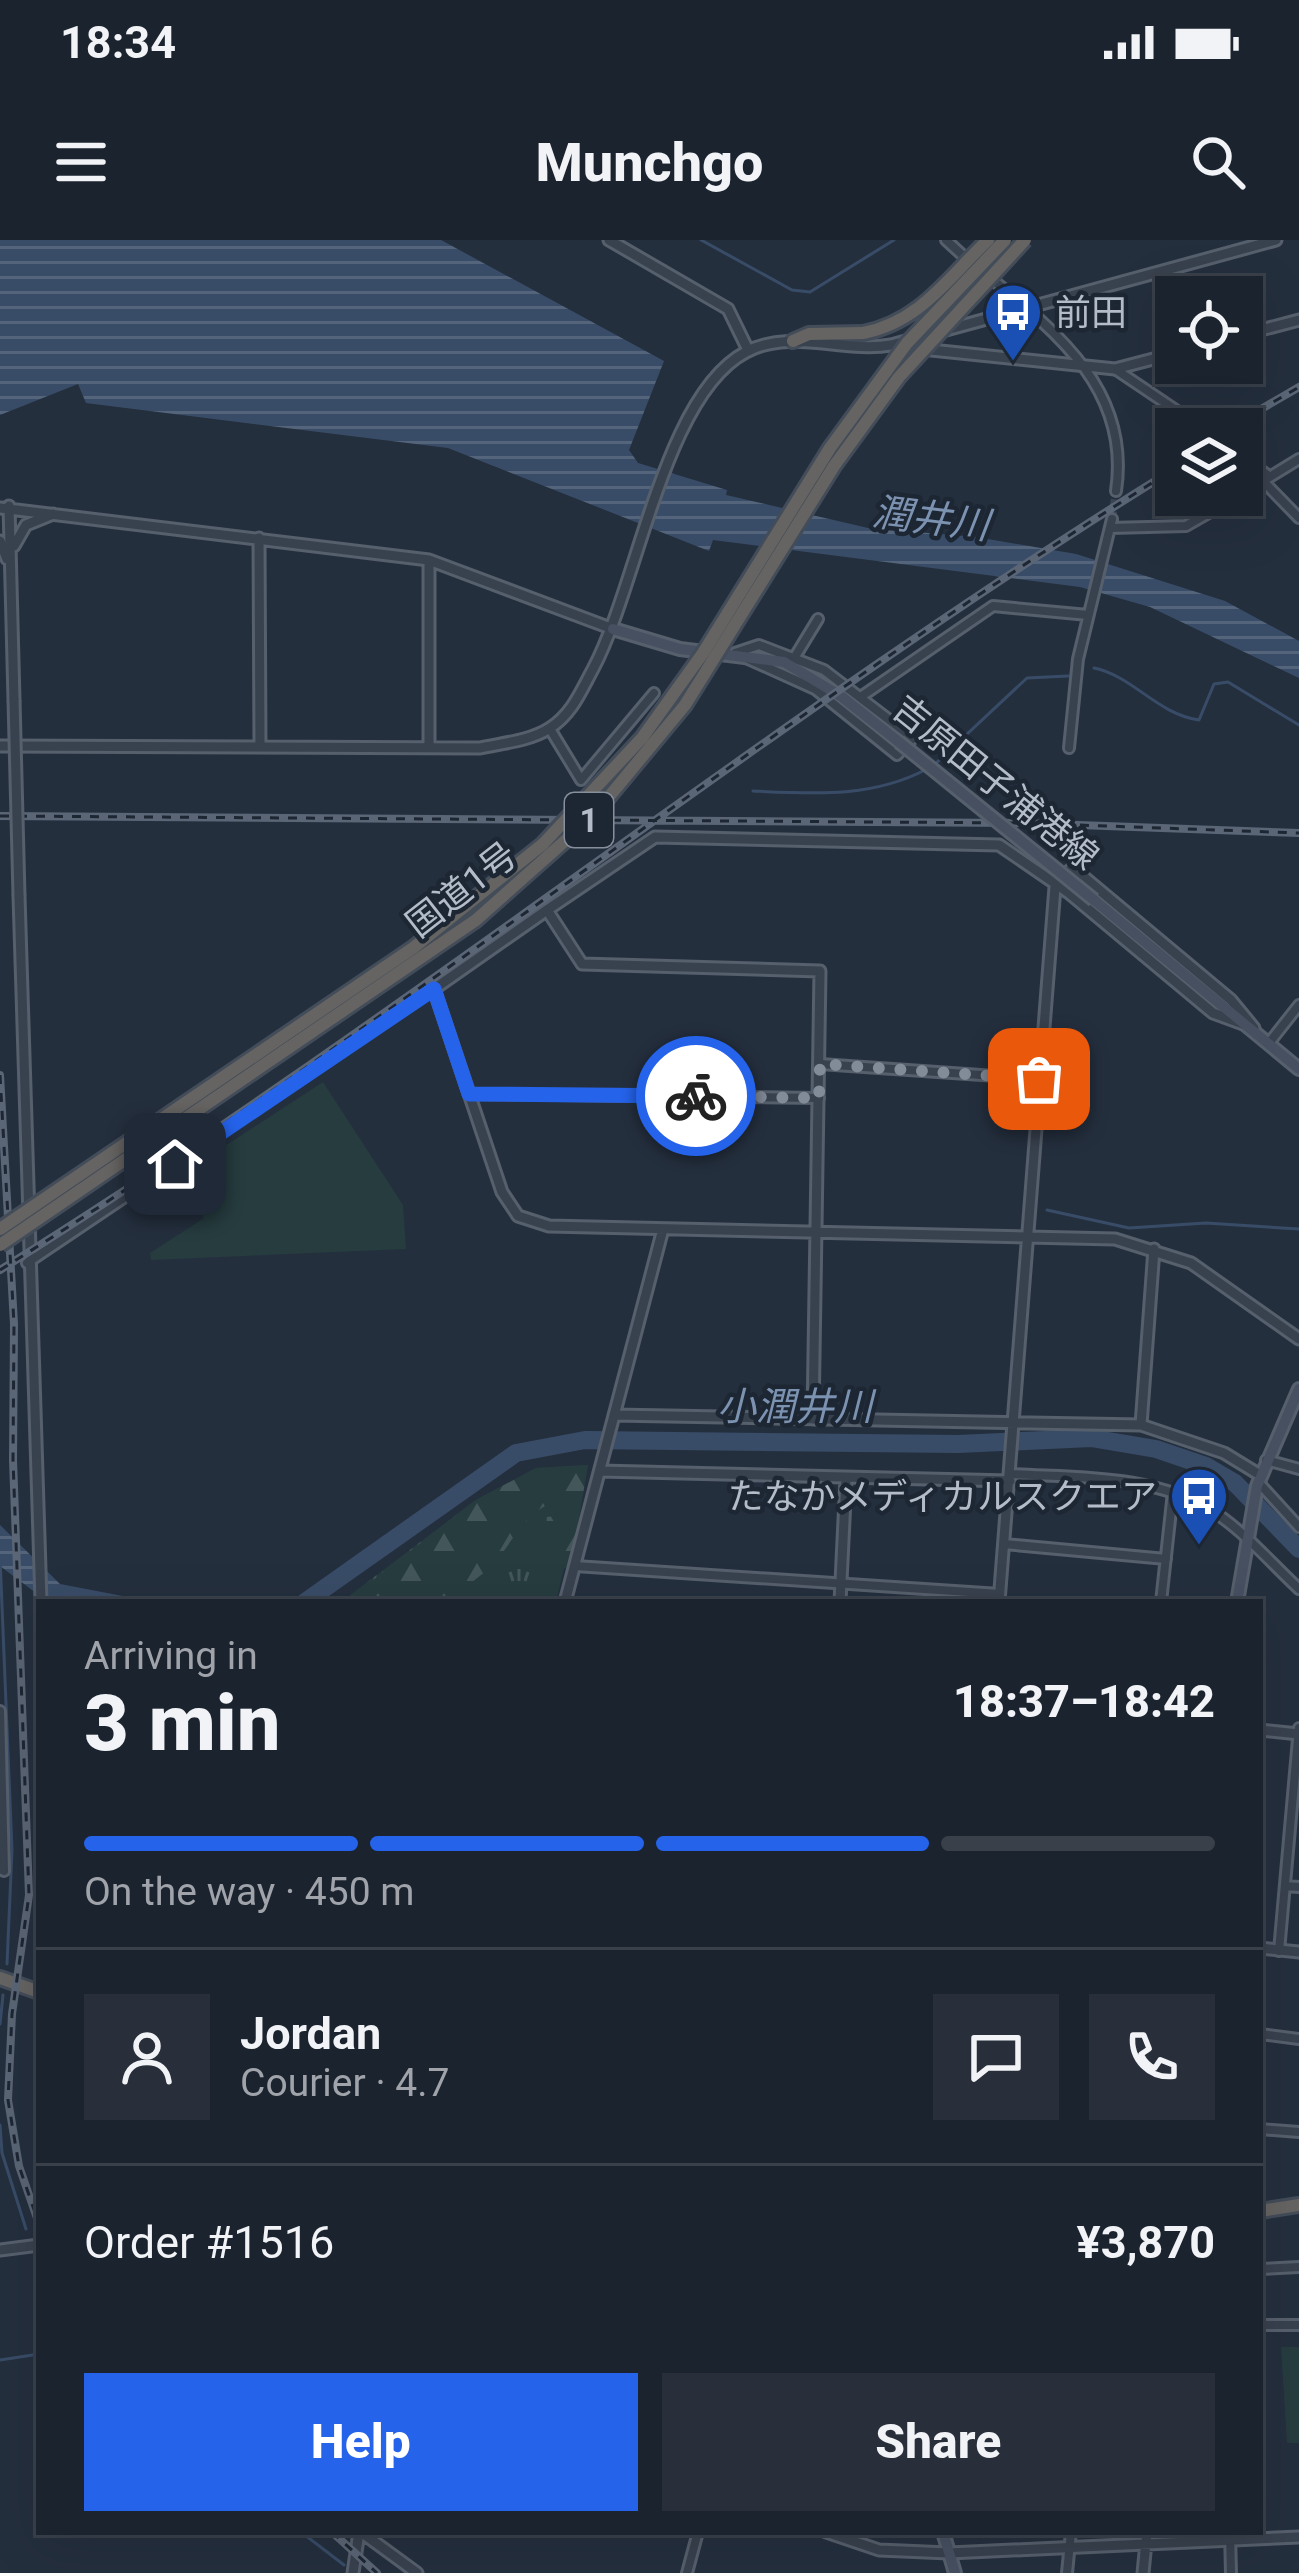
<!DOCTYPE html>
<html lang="en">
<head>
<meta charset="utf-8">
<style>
  :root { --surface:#1b232e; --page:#282f3a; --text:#f1f3f6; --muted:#a0a4aa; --line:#39404a; --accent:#2563eb }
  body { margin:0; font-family:Roboto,"Noto Sans JP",sans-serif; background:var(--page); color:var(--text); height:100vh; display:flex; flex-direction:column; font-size:45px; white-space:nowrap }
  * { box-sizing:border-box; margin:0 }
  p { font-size:39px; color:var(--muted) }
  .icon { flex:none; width:66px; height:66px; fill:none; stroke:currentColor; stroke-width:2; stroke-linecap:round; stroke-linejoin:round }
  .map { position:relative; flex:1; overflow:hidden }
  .details { position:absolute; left:36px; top:1359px; width:1227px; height:936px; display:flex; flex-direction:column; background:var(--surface); border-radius:0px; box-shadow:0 12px 48px #0002,0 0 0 3px var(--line) }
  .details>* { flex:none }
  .fabs { position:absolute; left:1155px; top:36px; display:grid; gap:24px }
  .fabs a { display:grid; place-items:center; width:108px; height:108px; border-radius:0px; background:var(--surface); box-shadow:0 12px 48px #0002,0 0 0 3px var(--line); font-size:60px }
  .pin { position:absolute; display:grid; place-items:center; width:102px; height:102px; color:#fff; margin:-51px; border-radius:24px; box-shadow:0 6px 18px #0006 }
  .courier { position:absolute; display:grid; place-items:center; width:120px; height:120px; margin:-60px; border:9px solid #2563eb; border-radius:50%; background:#fff; color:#222; box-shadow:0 3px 15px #0007 }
  .head em { font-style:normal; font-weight:800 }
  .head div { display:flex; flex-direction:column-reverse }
  .head { display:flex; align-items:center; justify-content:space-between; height:204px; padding:0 48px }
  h1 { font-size:78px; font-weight:800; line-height:90px }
  .bar { display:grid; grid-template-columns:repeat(4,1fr); gap:18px 12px; align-content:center; height:144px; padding:0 48px }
  .bar i { height:15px; border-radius:9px; background:var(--line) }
  .bar .current { background:var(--accent) }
  .bar p { grid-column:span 4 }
  .line { display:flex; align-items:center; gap:30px; padding:0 48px; border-top:3px solid var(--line) }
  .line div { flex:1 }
  .round { display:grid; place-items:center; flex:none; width:126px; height:126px; border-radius:0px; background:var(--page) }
  .primary-button { display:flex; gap:24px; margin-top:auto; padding:24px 48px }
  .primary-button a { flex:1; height:138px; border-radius:0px; background:var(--accent); color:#fff; font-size:48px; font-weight:800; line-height:138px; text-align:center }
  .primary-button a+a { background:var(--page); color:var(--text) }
  .status { display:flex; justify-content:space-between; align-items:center; height:84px; padding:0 60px; background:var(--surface); direction:ltr }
  .status svg { height:33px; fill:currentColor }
  header { display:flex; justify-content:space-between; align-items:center; height:156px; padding:0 48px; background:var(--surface); font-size:54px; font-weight:800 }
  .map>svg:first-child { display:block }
  .grass { fill:url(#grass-tufts) }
  .forest { fill:url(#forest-firs) }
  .pitch { fill:#263c3f }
  .water { fill:url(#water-rules) }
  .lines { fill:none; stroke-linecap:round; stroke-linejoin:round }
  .stream { stroke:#394c67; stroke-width:3 }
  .river { stroke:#394c67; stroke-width:18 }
  .minor-tunnel { stroke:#3a4453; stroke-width:8; stroke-dasharray:8 4; stroke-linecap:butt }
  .minor-casing { stroke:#565f6c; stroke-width:14 }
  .tertiary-casing { stroke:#565f6c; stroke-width:15 }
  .secondary-casing { stroke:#565f6c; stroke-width:16 }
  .trunk-casing { stroke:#434c59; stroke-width:18 }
  .minor { stroke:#38414e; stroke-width:8 }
  .tertiary { stroke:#38414e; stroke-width:9 }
  .secondary { stroke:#465061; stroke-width:10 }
  .trunk { stroke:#656462; stroke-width:12 }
  .rail-casing { stroke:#5a6575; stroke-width:8 }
  .rail { stroke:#1d2633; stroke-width:3; stroke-dasharray:9; stroke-linecap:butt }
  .tertiary-bridge-casing { stroke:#565f6c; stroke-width:15; stroke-linecap:butt }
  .secondary-bridge-casing { stroke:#565f6c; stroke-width:16; stroke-linecap:butt }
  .trunk-bridge-casing { stroke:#434c59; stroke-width:18; stroke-linecap:butt }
  .tertiary-bridge { stroke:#38414e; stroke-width:9 }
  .secondary-bridge { stroke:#465061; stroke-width:10 }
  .trunk-bridge { stroke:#656462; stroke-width:12 }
  .done { stroke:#828b98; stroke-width:12; stroke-dasharray:0 21.6 }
  .route { stroke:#2563eb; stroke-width:15 }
  .labels { text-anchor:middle; stroke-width:9; stroke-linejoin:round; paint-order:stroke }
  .shield { fill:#1d2633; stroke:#878f9c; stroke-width:3 }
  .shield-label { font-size:33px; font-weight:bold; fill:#b4bcc9 }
  .poi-label { font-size:36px; fill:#b4bcc9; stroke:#1d2633; text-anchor:start }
  .street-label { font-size:36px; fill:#b4bcc9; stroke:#1d2633 }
  .water-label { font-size:39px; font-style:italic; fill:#7c92b1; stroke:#1d2633 }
</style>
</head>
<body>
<div class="status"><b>18:34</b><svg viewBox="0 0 49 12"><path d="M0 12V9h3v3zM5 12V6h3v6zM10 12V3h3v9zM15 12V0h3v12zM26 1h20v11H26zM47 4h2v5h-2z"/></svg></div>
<header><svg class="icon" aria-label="menu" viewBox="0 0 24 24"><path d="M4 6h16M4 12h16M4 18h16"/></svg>Munchgo<svg class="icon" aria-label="search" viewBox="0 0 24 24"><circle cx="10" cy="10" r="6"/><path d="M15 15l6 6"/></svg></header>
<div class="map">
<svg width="1299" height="2333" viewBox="0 0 1299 2333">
  <defs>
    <pattern id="grass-tufts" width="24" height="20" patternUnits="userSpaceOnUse" patternTransform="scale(3)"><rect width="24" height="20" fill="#263c3f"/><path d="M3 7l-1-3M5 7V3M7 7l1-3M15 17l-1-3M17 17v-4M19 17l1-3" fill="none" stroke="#435659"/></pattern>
    <pattern id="forest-firs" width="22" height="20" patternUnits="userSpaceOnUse" patternTransform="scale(3)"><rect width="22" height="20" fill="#263c3f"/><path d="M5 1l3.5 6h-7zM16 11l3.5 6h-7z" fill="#435659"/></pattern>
    <pattern id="water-rules" width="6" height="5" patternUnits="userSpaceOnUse" patternTransform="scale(3)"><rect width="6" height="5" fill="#394c67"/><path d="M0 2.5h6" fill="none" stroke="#53647b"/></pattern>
  </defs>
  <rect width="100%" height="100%" fill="#242f3e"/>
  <path class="grass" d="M588 1225 556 1362H341L476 1260 536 1228Z"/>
  <path class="forest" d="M588 1225 571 1326 553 1332 542 1317 547 1277 562 1275 556 1261C522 1274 516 1298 495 1322 482 1337 464 1345 452 1362L437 1358 345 1362 474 1261 536 1228Z"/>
  <path class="pitch" d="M323 842 403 965 406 1009 151 1020 150 1013 204 978 179 936Z
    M1281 2107H1299V2203H1287Z"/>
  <path class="water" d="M0 0H441L664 121 629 210 638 223 727 250 726 255 868 288 976 297 1076 314 1225 361 1299 401V438L1150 367 1080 347 713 300 709 311 448 208 86 163 78 144 0 175Z
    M0 1285 60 1344 154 1362H48L0 1326Z"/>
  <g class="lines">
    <path class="stream" d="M701 0 792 50 810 52 894 0
      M1094 428C1133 436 1157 474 1199 480L1214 444 1228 442 1299 485
      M935 524 1027 438 1068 436
      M753 551C815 554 872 558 927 529
      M1047 970 1129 988 1206 983 1299 989
      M0 1317 12 1610 7 1724
      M0 1784 3 1755
      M0 1885 2 1913 26 1989
      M36 2014 39 2023
      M0 2120 39 2114
      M301 2292 344 2325"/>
    <path class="river" d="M305 1362 516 1213 585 1200 958 1204 1091 1198 1156 1209 1206 1226 1235 1243 1299 1309"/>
    <path class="minor-tunnel" d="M1112 279 1116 251"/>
    <defs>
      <path id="minor" d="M946 0 971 23
        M988 36C1058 93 1131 151 1116 251
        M1115 129 1204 189
        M1242 217 1269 236
        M1263 241 1299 278
        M1242 254 1299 219
        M1110 288 1186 286 1240 255
        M759 405 824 430 913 498 897 515 815 449 735 413Z
        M796 415 818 379
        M862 456 993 366 1088 375
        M550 489 581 540 654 453
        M1069 508 1078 419 1112 279
        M1269 803 1299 765
        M820 824 1039 839
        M469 854 819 858
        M27 1023 434 749
        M1266 1220 1299 1229
        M1011 1234C1080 1238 1153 1234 1214 1272 1245 1292 1272 1324 1299 1349
        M1258 1242 1299 1287
        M1004 1304 1166 1319
        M575 1326 1000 1354
        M1161 1362 1173 1252
        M0 1471 4 1631 0 1629
        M1285 1646 1299 1647
        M1279 1711 1299 1488
        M1260 1794 1299 1799
        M1260 1889 1299 1892
        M1260 2029 1299 2027
        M1260 2085H1299
        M1230 2292 1231 2333
        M687 2333 698 2292
        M1067 2333 1071 2292"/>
      <path id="tertiary" d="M609 0 728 69 748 110
        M1242 95 1299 80
        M902 107 1115 129 1176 113
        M9 266 14 460
        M0 268 429 320 613 389
        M259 298 260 507
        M0 301 7 319
        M14 306 26 285 53 274
        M0 506 480 508C503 503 530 501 550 488 572 474 581 451 593 429 638 345 664 155 746 112 791 88 843 113 891 105L1276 0
        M429 508V320
        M19 656 41 1362
        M547 670 434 749 502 952 518 976 549 986 1115 999 1191 1023 1299 1099
        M614 1175 1141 1185 1224 1213 1260 1235
        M813 1179 820 731 582 724 547 670 655 597 999 605 1069 653 1213 773 1243 784
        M1141 1185 1154 1009
        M600 1231 1010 1241
        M565 1362 663 989
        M840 1362 846 1239
        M999 1362 1055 647 1070 630 1079 633 1231 760 1254 788
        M1260 1490 1299 1494
        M1260 1708 1299 1712
        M0 2010 39 2005
        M361 2292 417 2333
        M826 2292 879 2310 949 2313 1299 2297
        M353 2333 359 2292
        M1143 2333 1147 2292"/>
      <path id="secondary" d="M613 389 680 409 784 422 842 457 899 502
        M1094 660 1299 829
        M1237 1362 1257 1246 1299 1149
        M943 2292 955 2333"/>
      <path id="trunk" d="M793 101 809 94 863 93
        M0 1738 39 1752
        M1260 1971 1299 1965"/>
    </defs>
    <use href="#minor" class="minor-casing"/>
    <use href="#tertiary" class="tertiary-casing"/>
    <use href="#secondary" class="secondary-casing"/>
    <use href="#trunk" class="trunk-casing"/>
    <use href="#minor" class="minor"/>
    <use href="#tertiary" class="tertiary"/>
    <use href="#secondary" class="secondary"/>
    <use href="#trunk" class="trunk"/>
    <defs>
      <path id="rail" d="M1227 189 1299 147
        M0 576 1023 583 1299 593
        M0 835 14 1084 13 1220 29 1655 12 1774 8 1860 19 1926 39 1984
        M0 1030C403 779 772 477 1176 228
        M332 2292 377 2333"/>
    </defs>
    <use href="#rail" class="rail-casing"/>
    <use href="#rail" class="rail"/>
    <defs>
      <path id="tertiary-bridge" d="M14 460 19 656"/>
      <path id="secondary-bridge" d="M899 502 1094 660"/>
      <path id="trunk-bridge" d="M863 93C920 82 948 38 988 0
        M0 989 413 708 543 604 642 498 703 413 830 208 907 103 1005 0
        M0 1005 476 680 593 576 685 465 834 226 899 137 1025 0"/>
    </defs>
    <use href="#tertiary-bridge" class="tertiary-bridge-casing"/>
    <use href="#secondary-bridge" class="secondary-bridge-casing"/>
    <use href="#trunk-bridge" class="trunk-bridge-casing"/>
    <use href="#tertiary-bridge" class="tertiary-bridge"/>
    <use href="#secondary-bridge" class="secondary-bridge"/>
    <use href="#trunk-bridge" class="trunk-bridge"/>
  </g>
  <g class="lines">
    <path class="done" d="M696 856 819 858 820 824 1039 839"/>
    <path class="route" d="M175 924 434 749 469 854 696 856"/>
  </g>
  <defs>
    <symbol id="bus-pin" viewBox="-11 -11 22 30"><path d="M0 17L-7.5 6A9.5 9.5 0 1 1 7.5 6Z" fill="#1a4fb4" stroke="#1d2633"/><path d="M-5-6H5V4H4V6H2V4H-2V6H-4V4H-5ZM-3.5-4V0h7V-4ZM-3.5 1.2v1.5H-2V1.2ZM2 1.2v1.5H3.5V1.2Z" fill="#fff"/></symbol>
  </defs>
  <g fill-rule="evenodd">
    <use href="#bus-pin" x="980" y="39" width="66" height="90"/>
    <use href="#bus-pin" x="1166" y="1223" width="66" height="90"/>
  </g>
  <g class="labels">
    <rect class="shield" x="565" y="553" width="48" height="54" rx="9"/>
    <g class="shield-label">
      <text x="589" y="592">1</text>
    </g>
    <g class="poi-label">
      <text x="1055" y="85">前田</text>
      <text x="1157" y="1269" text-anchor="end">たなかメディカルスクエア</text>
    </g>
    <g class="street-label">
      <text transform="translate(996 542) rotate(39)" y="13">吉原田子浦港線</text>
      <text transform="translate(461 649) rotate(-38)" y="13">国道1号</text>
    </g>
    <g class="water-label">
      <text transform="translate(931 278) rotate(7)" y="14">潤井川</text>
      <text x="795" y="1180">小潤井川</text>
    </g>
  </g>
</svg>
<div class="fabs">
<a><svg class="icon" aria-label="locate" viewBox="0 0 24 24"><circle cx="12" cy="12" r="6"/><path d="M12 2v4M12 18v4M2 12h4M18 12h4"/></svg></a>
<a><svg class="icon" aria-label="layers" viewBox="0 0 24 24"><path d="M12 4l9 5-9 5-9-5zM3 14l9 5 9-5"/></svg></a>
</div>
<div class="pin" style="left:1039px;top:839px;background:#ea580c"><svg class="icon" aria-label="bag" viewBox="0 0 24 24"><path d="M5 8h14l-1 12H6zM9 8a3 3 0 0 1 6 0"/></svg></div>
<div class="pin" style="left:175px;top:924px;background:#1f2937"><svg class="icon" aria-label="home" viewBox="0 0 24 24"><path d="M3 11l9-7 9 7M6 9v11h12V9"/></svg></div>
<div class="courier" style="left:696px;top:856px"><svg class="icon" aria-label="bike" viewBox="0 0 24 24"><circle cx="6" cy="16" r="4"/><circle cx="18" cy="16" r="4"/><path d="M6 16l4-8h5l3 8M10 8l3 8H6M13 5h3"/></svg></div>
<section class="details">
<div class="head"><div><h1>3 min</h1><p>Arriving in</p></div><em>18:37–18:42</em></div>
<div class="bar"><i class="current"></i><i class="current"></i><i class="current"></i><i></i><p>On the way · 450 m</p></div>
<div class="line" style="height:216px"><a class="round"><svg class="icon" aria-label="person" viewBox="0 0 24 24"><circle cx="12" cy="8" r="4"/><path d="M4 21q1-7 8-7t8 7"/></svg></a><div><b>Jordan</b><p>Courier · 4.7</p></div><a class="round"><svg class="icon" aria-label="chat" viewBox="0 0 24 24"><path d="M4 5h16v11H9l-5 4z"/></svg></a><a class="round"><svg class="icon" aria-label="phone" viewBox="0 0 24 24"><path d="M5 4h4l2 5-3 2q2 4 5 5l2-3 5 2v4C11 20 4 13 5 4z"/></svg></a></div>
<div class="line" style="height:156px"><div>Order #1516</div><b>¥3,870</b></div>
<div class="primary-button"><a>Help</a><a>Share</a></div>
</section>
</div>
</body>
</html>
